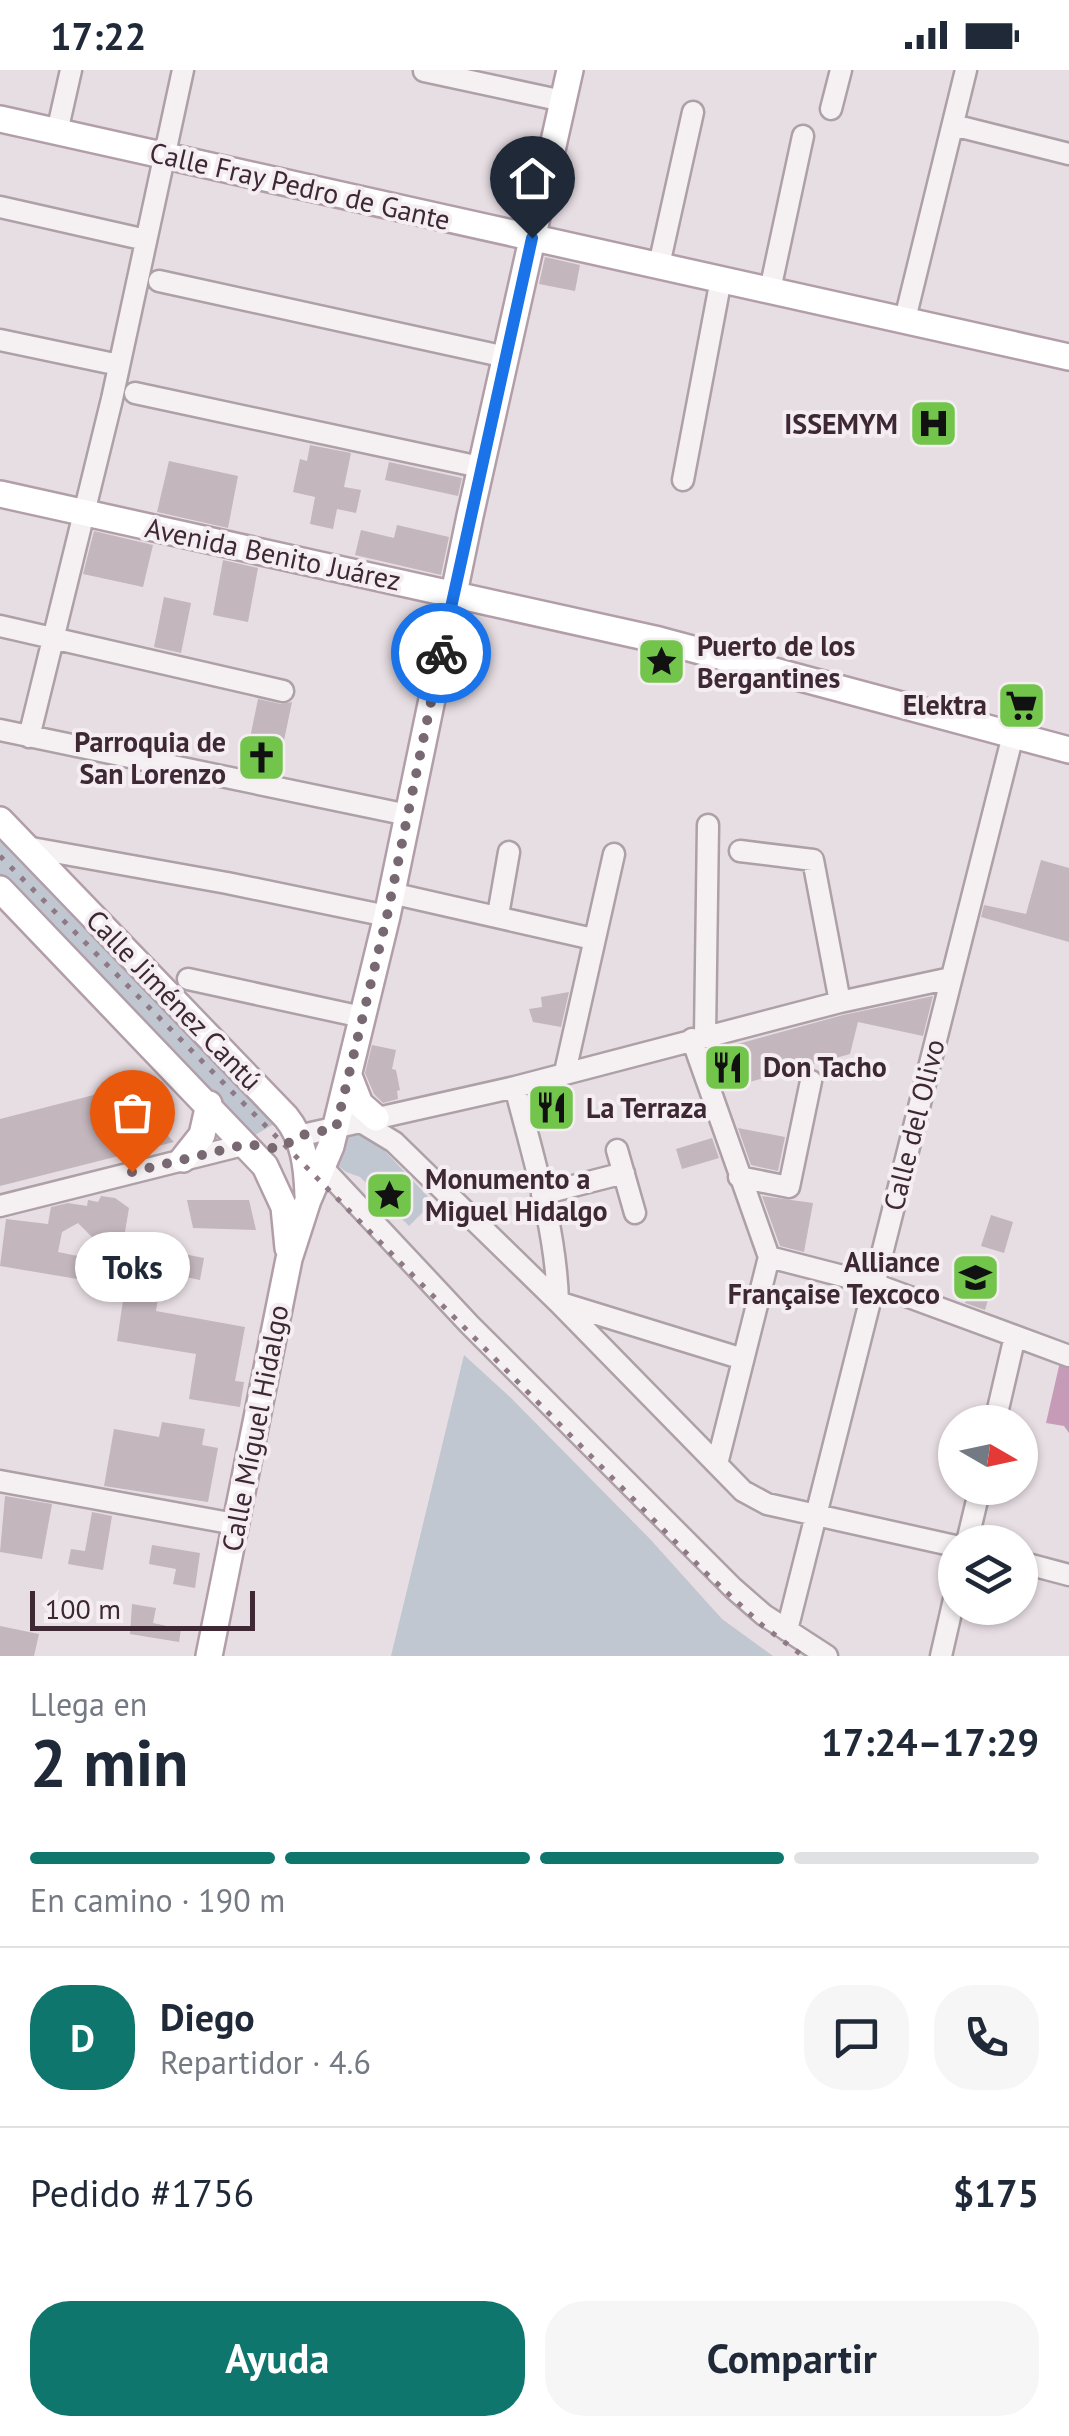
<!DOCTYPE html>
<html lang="es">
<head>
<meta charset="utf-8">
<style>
  :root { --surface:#fff; --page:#f6f6f7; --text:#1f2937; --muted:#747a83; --line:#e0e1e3; --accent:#0f766e }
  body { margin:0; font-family:"PT Sans",sans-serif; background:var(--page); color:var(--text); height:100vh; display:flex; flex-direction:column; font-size:38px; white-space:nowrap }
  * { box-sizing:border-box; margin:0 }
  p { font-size:32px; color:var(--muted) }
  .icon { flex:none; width:55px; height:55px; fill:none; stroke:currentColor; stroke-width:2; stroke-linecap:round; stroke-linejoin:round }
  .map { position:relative; height:1586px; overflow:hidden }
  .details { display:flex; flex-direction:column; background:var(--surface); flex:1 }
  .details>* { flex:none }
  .needle { width:65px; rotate:99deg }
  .tools { position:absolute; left:938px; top:1335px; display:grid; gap:20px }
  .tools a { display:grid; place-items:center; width:100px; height:100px; border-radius:50%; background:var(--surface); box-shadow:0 2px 8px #0004; font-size:50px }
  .scale { position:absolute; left:30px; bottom:25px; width:225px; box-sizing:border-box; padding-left:10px; border:5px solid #3d2833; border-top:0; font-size:28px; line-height:35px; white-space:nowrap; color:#3d2833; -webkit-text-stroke:8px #f4edf2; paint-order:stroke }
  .pin { position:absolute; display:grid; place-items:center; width:85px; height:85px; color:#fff; margin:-102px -42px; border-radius:50% 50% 50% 0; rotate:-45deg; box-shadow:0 0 10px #0007 }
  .pin .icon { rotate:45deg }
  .courier { position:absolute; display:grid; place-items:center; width:100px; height:100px; margin:-50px; border:8px solid #1a73e8; border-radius:50%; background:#fff; color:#222; box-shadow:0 2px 12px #0007 }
  .bubble { position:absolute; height:70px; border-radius:35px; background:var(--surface); box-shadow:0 2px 8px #0004; font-size:32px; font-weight:700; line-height:70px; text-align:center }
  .head em { font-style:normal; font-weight:700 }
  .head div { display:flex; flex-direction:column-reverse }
  .head { display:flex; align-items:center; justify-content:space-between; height:170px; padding:0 30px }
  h1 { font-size:65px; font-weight:700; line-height:75px }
  .bar { display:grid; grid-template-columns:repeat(4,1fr); gap:15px 10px; align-content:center; height:120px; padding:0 30px }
  .bar i { height:12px; border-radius:8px; background:var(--line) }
  .bar .selected { background:var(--accent) }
  .bar p { grid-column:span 4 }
  .line { display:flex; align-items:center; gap:25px; padding:0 30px; border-top:2px solid var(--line) }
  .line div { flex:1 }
  .round { display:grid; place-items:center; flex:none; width:105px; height:105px; border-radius:40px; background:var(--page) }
  .primary-button { display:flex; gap:20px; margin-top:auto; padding:20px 30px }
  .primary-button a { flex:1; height:115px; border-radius:40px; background:var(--accent); color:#fff; font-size:40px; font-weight:700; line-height:115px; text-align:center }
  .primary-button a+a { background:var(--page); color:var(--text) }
  .status { display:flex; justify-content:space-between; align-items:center; height:70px; padding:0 50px; background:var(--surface); direction:ltr }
  .status svg { height:28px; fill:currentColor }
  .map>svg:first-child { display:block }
  .green { fill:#c0c7d0 }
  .water { fill:#c59bb7 }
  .building { fill:#c3b6bd }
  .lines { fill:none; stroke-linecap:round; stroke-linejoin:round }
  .minor-casing { stroke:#ada0a7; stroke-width:25 }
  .major-casing { stroke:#b29ea9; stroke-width:30 }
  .minor { stroke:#f5f1f3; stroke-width:20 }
  .major { stroke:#fff; stroke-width:25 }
  .rail { stroke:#8f7985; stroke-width:5; stroke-dasharray:5 10; stroke-linecap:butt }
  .done { stroke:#786871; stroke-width:10; stroke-dasharray:0 18 }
  .route { stroke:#1a73e8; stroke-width:12 }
  .labels { text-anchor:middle; stroke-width:8; stroke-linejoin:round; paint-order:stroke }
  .street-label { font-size:28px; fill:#3d2833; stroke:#f4edf2 }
  .poi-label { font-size:28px; font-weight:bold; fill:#3d2833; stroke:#f4edf2; text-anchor:end }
</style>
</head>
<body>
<div class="status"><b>17:22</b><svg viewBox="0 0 49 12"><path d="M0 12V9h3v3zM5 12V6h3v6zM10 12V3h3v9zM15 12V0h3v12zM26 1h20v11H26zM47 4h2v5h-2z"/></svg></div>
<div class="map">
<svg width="1069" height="1586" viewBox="0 0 1069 1586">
  <rect width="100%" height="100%" fill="#e7dee3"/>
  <path class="green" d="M0 765 274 1054 252 1067 0 804Z
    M366 1061 433 1132 409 1156 360 1107 346 1102 334 1092 342 1064Z
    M464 1285 511 1328 650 1469 722 1549 773 1586H391Z"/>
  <path class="water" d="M1062 1283 1069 1286V1363L1064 1356 1046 1353Z"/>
  <path class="building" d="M545 187 580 195 575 221 539 214Z
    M310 375 351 383 344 417 361 420 356 443 337 439 333 459 310 454 315 427 293 422 300 389 307 391Z
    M169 391 238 406 228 458 157 442Z
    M389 392 462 408 458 426 385 410Z
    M397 455 449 467 441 505 355 485 361 460 394 468Z
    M94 461 153 475 143 517 83 504Z
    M223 490 258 498 248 552 213 545Z
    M164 527 191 533 181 583 154 577Z
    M258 629 281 634 292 632 277 704 244 697Z
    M1041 790 1069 798V872L981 847 984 835 1026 844Z
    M569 922 561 957 533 952 529 939 542 937 541 927Z
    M933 926 923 966 858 952 850 984 724 1019 712 981 843 945Z
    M372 975 396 980 392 999 396 1000 400 1020 397 1021 398 1029 383 1033 374 1024 365 1003Z
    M121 1018 174 1072 0 1116V1049Z
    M565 1019 574 1056 557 1060 554 1047 538 1051 532 1027Z
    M738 1058 785 1067 778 1101 751 1095Z
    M712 1068 719 1088 682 1099 676 1079Z
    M101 1126 115 1128 129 1138 124 1168 113 1166 98 1185 92 1167 78 1153 62 1162 58 1182 162 1203 156 1241 245 1257 235 1311 244 1312 240 1337 189 1329 196 1284 117 1271 125 1217 0 1196 6 1149 48 1154 51 1137 68 1133 87 1136 88 1130 98 1132Z
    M762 1126 813 1133 804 1182 780 1176Z
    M187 1130H249L256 1160 193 1158Z
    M991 1145 1013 1152 1004 1183 981 1176Z
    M169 1181 204 1188 200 1210 166 1203Z
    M974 1199 989 1204 988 1209 994 1210 985 1240 965 1233Z
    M162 1352 205 1359 202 1375 218 1378 208 1432 104 1416 114 1359 159 1367Z
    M5 1426 52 1434 42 1489 0 1482Z
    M92 1442 112 1446 103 1500 68 1494 71 1479 85 1481Z
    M152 1475 200 1483 195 1518 173 1514 176 1499 149 1494Z
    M132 1534 156 1538 153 1553 181 1559 179 1572 130 1564Z
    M0 1556 39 1564 34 1586H0Z"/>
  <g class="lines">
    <defs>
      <path id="minor" d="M424 1 563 31
        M831 39 841 0
        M953 55 1069 84
        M57 62 71 0
        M0 137 146 170
        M659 195 693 42
        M159 211 506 287
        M770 220 803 66
        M905 249 966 0
        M0 270 119 295
        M135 323 480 397
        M683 410 721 209
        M0 556 283 621
        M0 660 408 745
        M29 667 112 329 183 0
        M26 777 227 813 387 846
        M740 781 813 790 840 932
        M391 823 593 869
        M498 845 509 782
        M188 909 362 947
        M705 966 708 755
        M692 969 769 1187 717 1394
        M565 1002 614 784
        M515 1017C533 1087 556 1159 558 1232L743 1289
        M361 1052 394 1072 558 1232 743 1421 767 1434 955 1476
        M298 1066 515 1017 840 932 951 908
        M617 1080 635 1143
        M323 1098 470 1255 733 1518 764 1545 827 1586
        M739 1107 789 1117 811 1011
        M542 1124 624 1103
        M0 1136 247 1074
        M769 1187 874 1214 1069 1286
        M995 1352 1015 1266
        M0 1411 235 1454
        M967 1472 980 1418
        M1020 1492 1069 1505
        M787 1560 1013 665
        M941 1586 955 1525"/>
      <path id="major" d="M0 49 1069 287
        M0 424 659 570 1069 680
        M0 750 286 1047C304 1069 307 1097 308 1125
        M0 819 265 1096 284 1137 288 1178
        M349 1006 360 1034 376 1048
        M183 1089 202 1065 209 1034
        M209 1586 289 1189 308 1130 331 1076 387 846 470 446 570 0"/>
    </defs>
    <use href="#minor" class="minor-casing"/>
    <use href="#major" class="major-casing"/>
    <use href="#minor" class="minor"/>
    <use href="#major" class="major"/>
    <path class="rail" d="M0 786 706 1503 762 1555 803 1586"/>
  </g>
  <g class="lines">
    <path class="done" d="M132 1102 247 1074 272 1078 283 1077 298 1066 336 1058 387 846 441 583"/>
    <path class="route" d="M441 583 532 168"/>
  </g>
  <defs>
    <symbol id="hospital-square" viewBox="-11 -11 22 22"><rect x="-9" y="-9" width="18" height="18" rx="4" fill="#72c54a" stroke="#f4edf2"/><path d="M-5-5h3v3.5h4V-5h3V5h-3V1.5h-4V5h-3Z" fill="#111"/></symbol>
    <symbol id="sight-square" viewBox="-11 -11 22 22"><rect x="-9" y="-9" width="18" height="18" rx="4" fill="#72c54a" stroke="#f4edf2"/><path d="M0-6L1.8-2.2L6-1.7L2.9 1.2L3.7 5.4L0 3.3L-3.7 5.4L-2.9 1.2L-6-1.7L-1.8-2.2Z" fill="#111"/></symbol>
    <symbol id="supermarket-square" viewBox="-11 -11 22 22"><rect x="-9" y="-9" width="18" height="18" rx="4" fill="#72c54a" stroke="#f4edf2"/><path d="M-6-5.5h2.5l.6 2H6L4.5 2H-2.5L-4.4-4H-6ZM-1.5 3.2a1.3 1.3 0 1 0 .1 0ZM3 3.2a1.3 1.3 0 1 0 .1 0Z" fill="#111"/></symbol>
    <symbol id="church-square" viewBox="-11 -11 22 22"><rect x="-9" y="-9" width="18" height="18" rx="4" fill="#72c54a" stroke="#f4edf2"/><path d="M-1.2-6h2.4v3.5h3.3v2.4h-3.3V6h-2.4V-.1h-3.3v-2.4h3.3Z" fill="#111"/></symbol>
    <symbol id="restaurant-square" viewBox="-11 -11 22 22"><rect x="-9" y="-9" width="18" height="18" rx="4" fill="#72c54a" stroke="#f4edf2"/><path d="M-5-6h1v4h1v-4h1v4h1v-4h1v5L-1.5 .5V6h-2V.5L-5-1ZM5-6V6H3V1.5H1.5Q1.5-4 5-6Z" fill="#111"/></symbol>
    <symbol id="school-square" viewBox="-11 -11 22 22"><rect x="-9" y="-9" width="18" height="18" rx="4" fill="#72c54a" stroke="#f4edf2"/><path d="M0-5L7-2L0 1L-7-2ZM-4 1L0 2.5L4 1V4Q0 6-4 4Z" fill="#111"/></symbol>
  </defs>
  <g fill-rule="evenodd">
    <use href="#hospital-square" x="906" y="326" width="55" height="55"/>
    <use href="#sight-square" x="634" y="564" width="55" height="55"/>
    <use href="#supermarket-square" x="994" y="608" width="55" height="55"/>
    <use href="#church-square" x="234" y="660" width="55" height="55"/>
    <use href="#restaurant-square" x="700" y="970" width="55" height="55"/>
    <use href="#restaurant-square" x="524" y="1010" width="55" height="55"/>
    <use href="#sight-square" x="362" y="1098" width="55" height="55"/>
    <use href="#school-square" x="948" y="1180" width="55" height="55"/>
  </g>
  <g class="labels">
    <g class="street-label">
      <text transform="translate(300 116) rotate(13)" y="10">Calle Fray Pedro de Gante</text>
      <text transform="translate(273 484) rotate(12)" y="10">Avenida Benito Juárez</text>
      <text transform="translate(174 930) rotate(46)" y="10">Calle Jiménez Cantú</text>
      <text transform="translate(914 1055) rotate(-76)" y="10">Calle del Olivo</text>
      <text transform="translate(255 1358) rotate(-79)" y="10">Calle Míguel Hidalgo</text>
    </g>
    <g class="poi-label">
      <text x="898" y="364">ISSEMYM</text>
      <text x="697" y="586" text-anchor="start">Puerto de los<tspan x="697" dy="32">Bergantines</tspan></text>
      <text x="987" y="645">Elektra</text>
      <text x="226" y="682">Parroquia de<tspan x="226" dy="32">San Lorenzo</tspan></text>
      <text x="763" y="1007" text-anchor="start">Don Tacho</text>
      <text x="586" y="1048" text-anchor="start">La Terraza</text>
      <text x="425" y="1119" text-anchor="start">Monumento a<tspan x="425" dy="32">Miguel Hidalgo</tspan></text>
      <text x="940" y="1202">Alliance<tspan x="940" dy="32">Française Texcoco</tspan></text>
    </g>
  </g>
</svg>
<div class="tools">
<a><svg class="needle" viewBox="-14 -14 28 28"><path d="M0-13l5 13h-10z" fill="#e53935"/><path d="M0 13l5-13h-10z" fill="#747a83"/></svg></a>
<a><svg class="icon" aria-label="layers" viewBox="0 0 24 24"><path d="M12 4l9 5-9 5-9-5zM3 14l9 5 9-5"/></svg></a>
</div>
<div class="scale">100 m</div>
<div class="pin" style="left:132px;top:1102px;background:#ea580c"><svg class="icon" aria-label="bag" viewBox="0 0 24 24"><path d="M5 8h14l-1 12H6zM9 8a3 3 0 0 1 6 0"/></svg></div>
<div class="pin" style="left:532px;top:168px;background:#1f2937"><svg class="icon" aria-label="home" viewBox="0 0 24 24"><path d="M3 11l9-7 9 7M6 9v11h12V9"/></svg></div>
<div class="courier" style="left:441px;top:583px"><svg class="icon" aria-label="bike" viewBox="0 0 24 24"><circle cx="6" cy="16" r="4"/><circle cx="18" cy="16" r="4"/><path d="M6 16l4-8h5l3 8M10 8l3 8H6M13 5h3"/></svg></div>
<div class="bubble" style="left:75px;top:1162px;width:115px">Toks</div>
</div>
<section class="details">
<div class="head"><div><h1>2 min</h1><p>Llega en</p></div><em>17:24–17:29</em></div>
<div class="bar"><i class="selected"></i><i class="selected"></i><i class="selected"></i><i></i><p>En camino · 190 m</p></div>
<div class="line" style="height:180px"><b class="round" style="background:var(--accent);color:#fff">D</b><div><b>Diego</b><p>Repartidor · 4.6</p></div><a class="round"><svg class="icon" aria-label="chat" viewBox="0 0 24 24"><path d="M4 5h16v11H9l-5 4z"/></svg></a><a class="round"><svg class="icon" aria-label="phone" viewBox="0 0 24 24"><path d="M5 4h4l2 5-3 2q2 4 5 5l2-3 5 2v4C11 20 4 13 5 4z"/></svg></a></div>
<div class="line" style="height:130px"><div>Pedido #1756</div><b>$175</b></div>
<div class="primary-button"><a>Ayuda</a><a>Compartir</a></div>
</section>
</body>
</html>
